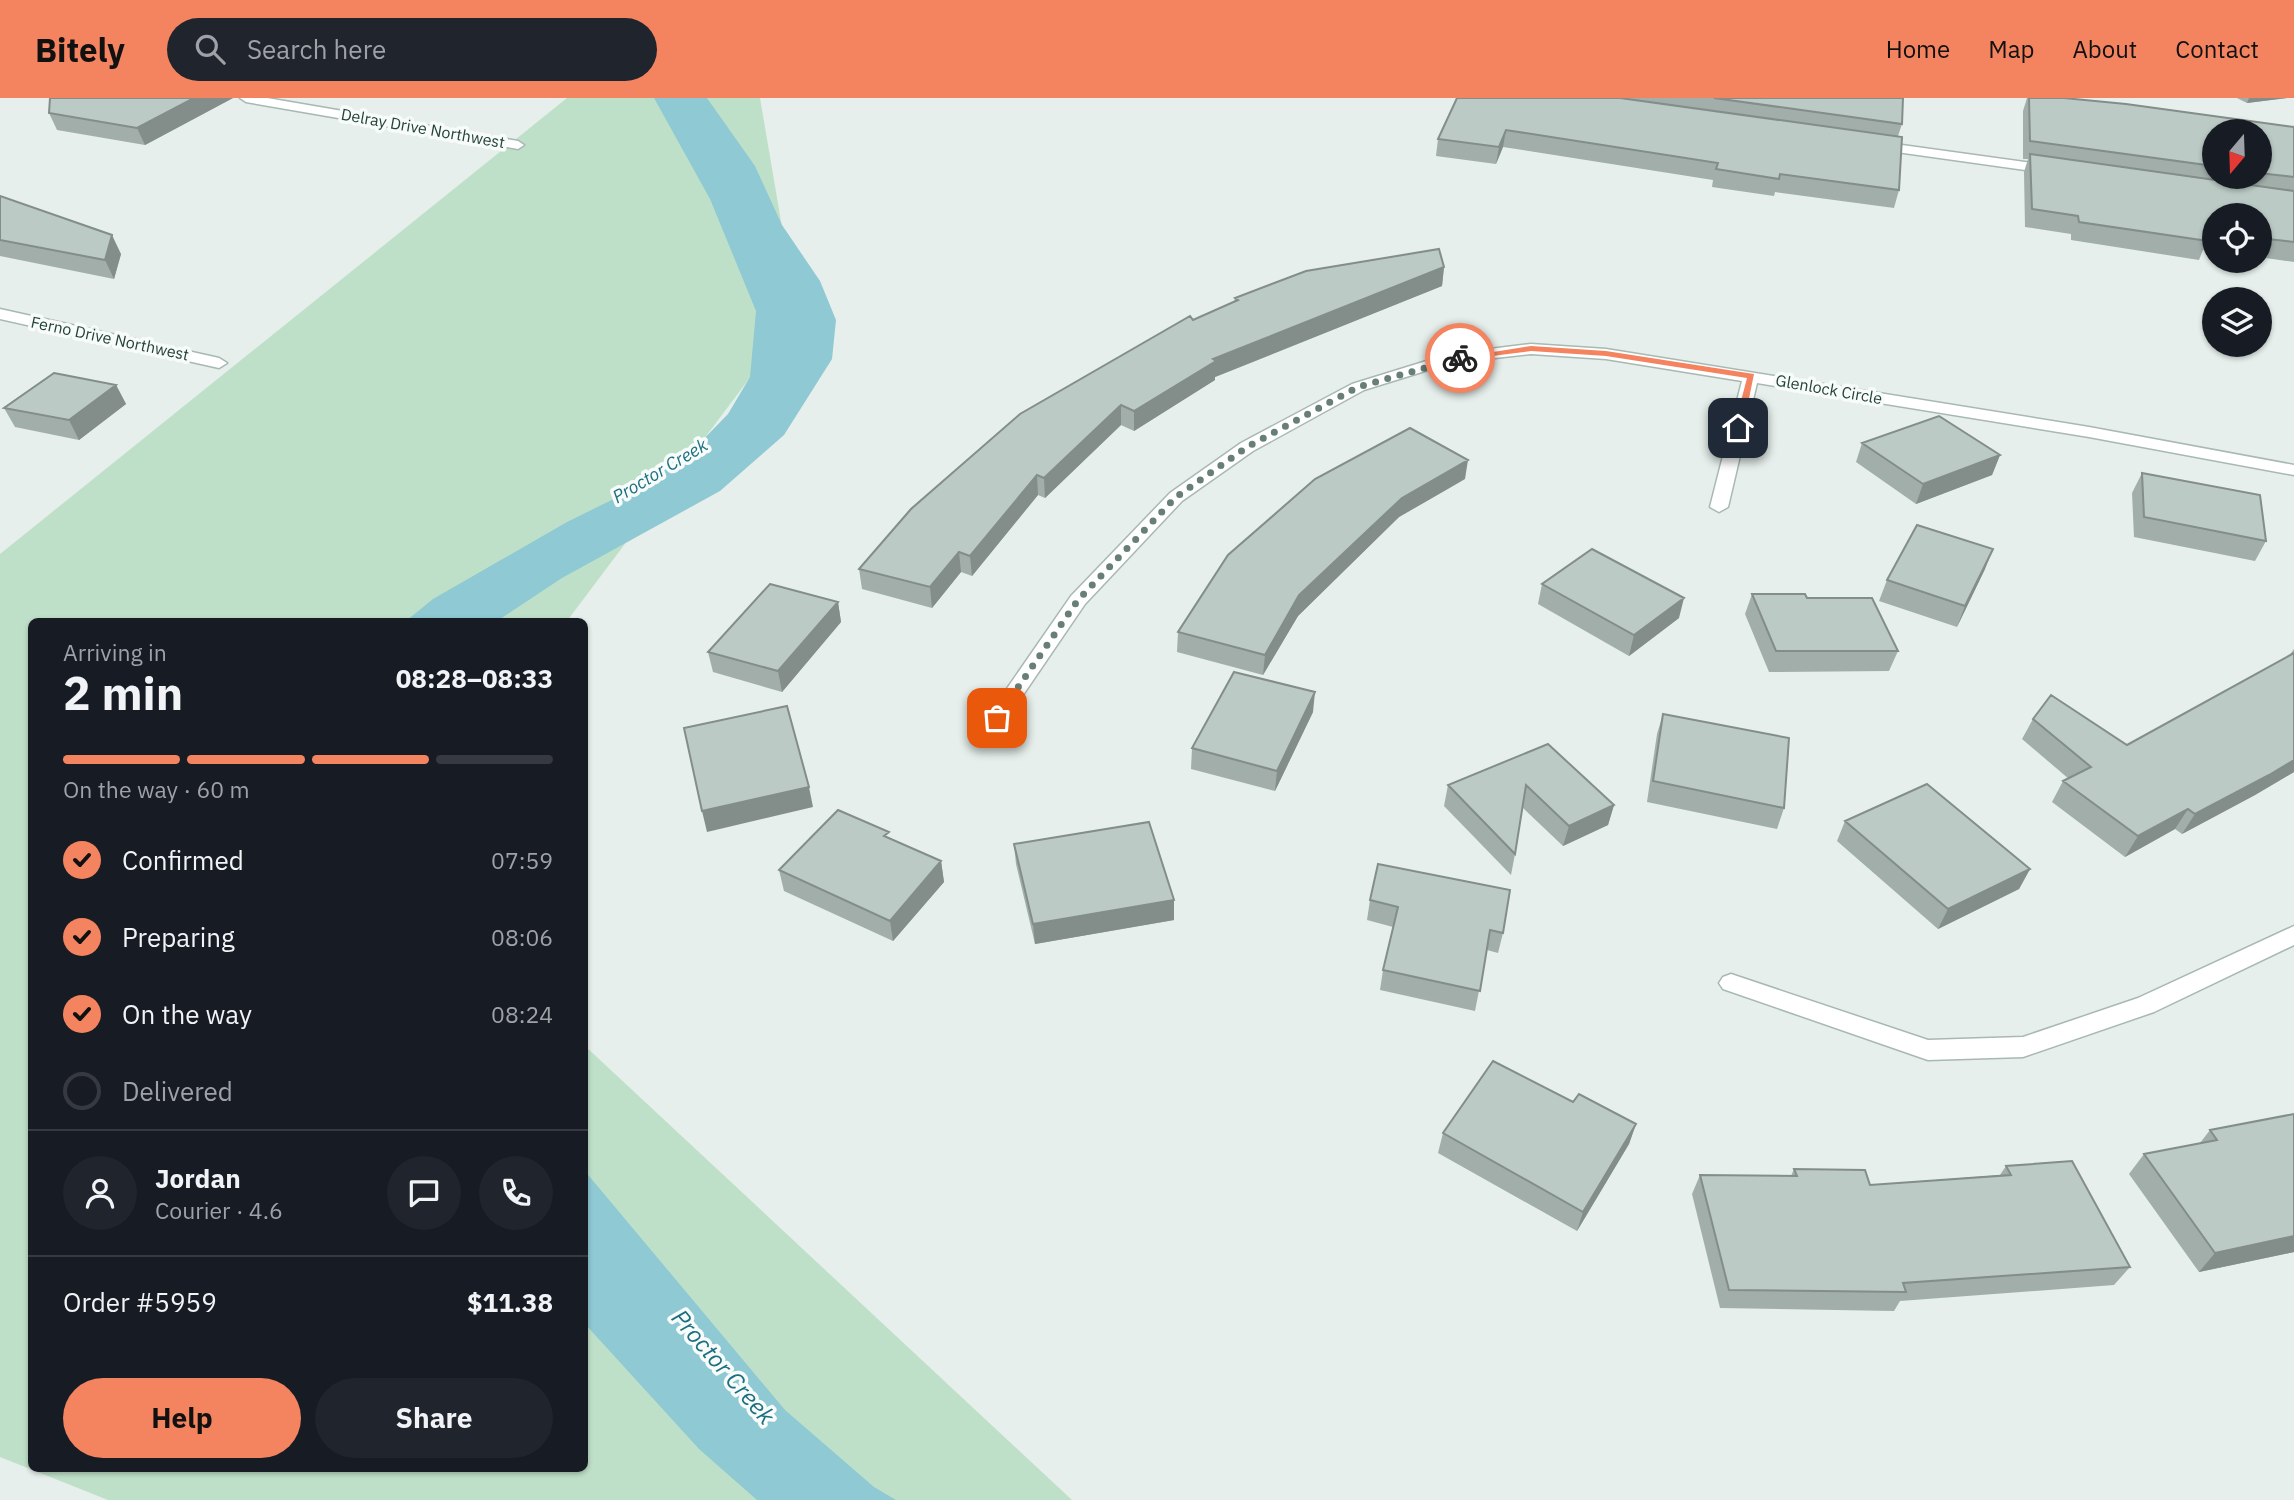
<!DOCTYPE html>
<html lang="en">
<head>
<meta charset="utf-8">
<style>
  :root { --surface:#171b24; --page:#20242c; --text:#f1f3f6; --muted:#9ea1a6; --line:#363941; --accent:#f4845f }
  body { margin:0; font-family:"IBM Plex Sans",sans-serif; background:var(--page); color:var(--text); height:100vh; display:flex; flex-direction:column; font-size:26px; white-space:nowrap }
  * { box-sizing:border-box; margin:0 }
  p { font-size:23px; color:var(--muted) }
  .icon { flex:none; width:38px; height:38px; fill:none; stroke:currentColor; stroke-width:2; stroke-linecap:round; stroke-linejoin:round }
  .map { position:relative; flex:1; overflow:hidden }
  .drawer { position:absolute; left:28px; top:520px; width:560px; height:854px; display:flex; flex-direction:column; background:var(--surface); border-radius:10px; box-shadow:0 2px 5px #0004 }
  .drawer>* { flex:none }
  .needle { width:46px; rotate:199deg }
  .tools { position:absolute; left:2202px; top:21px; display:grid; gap:14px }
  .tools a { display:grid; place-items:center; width:70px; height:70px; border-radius:50%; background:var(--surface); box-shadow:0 2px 5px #0004; font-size:35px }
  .pin { position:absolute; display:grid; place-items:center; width:60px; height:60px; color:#fff; margin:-30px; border-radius:14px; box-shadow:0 4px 10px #0006 }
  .courier { position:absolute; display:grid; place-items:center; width:70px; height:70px; margin:-35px; border:5px solid #f4845f; border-radius:50%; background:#fff; color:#222; box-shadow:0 2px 9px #0007 }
  .head em { font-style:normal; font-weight:700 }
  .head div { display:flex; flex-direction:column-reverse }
  .head { display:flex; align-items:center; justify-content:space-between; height:119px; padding:0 35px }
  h1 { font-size:46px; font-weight:700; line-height:52px }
  .bar { display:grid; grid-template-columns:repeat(4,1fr); gap:10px 7px; align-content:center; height:84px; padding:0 35px }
  .bar i { height:9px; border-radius:5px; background:var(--line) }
  .bar .active { background:var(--accent) }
  .bar p { grid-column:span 4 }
  .line { display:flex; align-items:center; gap:18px; padding:0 35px; border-top:2px solid var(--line) }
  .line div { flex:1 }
  .round { display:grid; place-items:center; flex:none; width:74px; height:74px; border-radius:37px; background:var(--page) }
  ol { padding:0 35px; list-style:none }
  li { display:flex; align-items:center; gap:21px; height:77px }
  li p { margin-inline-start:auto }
  li .icon { padding:7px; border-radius:50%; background:var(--accent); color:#111; stroke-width:4 }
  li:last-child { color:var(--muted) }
  li i { width:38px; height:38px; border:4px solid var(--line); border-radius:50% }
  .primary-button { display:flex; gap:14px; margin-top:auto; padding:14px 35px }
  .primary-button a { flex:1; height:80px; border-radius:42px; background:var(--accent); color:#111; font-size:28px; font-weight:700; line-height:80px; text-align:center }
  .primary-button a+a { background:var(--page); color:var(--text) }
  header { display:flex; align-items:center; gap:42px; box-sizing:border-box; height:98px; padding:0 35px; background:var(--accent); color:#111 }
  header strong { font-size:33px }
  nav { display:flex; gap:38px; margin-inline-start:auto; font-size:24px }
  .search { width:490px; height:63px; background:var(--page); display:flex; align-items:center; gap:18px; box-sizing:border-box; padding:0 24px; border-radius:38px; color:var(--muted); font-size:26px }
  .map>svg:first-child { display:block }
  .green { fill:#bfe0c8 }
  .water { fill:#8ec9d4 }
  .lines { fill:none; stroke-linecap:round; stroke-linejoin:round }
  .minor-casing { stroke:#a8b8b2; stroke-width:3 }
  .minor { fill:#fff; fill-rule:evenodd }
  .wall { fill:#a1aea9; fill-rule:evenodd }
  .shaded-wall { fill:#838d89 }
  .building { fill:#bbcac4; stroke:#838d89; stroke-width:2 }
  .route { fill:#f4845f }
  .done { stroke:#687f78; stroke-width:7; stroke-dasharray:0 12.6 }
  .labels { text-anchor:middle; stroke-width:7; stroke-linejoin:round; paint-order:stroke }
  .far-street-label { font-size:16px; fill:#24423a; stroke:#f7fbf9 }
  .far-water-label { font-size:18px; font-style:italic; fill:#1c6f80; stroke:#f7fbf9 }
  .near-water-label { font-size:24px; font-style:italic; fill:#1c6f80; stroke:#f7fbf9 }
</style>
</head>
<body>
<header>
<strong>Bitely</strong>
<div class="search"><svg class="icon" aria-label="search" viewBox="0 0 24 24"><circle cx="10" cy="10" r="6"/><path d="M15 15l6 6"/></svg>Search here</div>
<nav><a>Home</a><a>Map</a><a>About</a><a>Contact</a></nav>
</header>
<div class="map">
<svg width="2294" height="1402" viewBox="0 0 2294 1402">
  <rect width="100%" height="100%" fill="#e6efeb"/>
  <path class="green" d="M567 0H760L797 217 567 523H32V1370H584L585 948 1072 1402H108L0 1359V456Z"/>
  <path class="water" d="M654 0H707L755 68 782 127 820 183 836 222 832 261 784 337 720 393 562 480 497 523H406L433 501 567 424 642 387 696 349 728 316 750 279 756 213 710 101Z
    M584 1072 785 1312 874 1389 896 1402H757L699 1351 585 1226Z"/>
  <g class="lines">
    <defs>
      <path id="minor" d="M240 0H267L518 43 524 47 518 51 246 4Z
        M1873 43 2053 68 2060 72 2053 76 1868 50 1867 47Z
        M0 211 219 260 227 265 219 270 0 221Z
        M1531 246 1606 251 2089 329 2294 367V377L2089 339 1757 285 1728 409 1719 414 1710 409 1742 283 1606 261 1531 256 1451 265 1364 292 1253 353 1182 403 1085 506 1004 625H990L987 620 990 615 1071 498 1170 395 1241 345 1352 286 1449 256Z
        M2294 828V847L2154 914 2023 959 1928 962 1723 891 1719 885 1723 879 1731 876 1928 942 2023 939 2138 900Z"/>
    </defs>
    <use href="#minor" class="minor-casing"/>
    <use href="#minor" class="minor"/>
  </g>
  <path class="wall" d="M50 0H233L145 47 57 32 49 15Z
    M1457 0H1903L1902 26 1898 38 1899 92 1894 110 1775 94 1774 98 1712 89 1713 82 1503 49 1496 66 1436 58 1438 41Z
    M2027 0H2064L2294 29V164L2259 159V117H2214V154L2203 152 2199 162 2071 142V136L2025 129 2024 74 2028 61H2023V13ZM2214 33H2259V79H2214Z
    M2237 0H2287L2247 5Z
    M0 98 121 156 114 181 0 158Z
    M1444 169 1442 188 1215 279V282L1134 333 1121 327 1045 400 1038 397 972 478 961 474 932 510 862 491 859 471 1193 222 1234 204 1235 200Z
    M116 287 126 306 79 342 15 329 4 310Z
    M1862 345 2000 357 1992 377 1916 406 1856 364Z
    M2142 375 2266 443 2255 463 2134 439 2132 395Z
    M1465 381 1399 419 1298 518 1263 577 1177 554 1178 534Z
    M1985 471 1957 529 1879 503 1887 482Z
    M1542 486 1679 520 1629 558 1538 506Z
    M1752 496 1807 500 1898 553 1889 573 1769 574 1745 516Z
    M838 504 841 524 782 594 713 574 708 554Z
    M2294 551V674L2255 697 2182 736 2175 731 2125 759 2052 704 2063 683 2069 681 2022 641 2033 621 2127 647 2289 558Z
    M1313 614 1275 693 1191 671 1192 650Z
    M1663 616 1784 710 1777 731 1647 704 1657 636Z
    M1548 646 1614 707 1608 727 1563 748 1522 709 1515 756 1511 777 1444 708 1448 687Z
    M1845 723 2030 771 2019 791 1938 831 1837 743Z
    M890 741 941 763 944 784 893 843 784 793 779 772Z
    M1014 746 1174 802V822L1035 846 1016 766Z
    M1370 802 1503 835 1498 855 1487 852 1475 913 1380 892 1383 872 1393 829 1367 822Z
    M1573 1004 1636 1026 1629 1046 1577 1133 1438 1055 1443 1035Z
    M2210 1032 2294 1154 2199 1174 2129 1076 2144 1056 2200 1045Z
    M2006 1068 2130 1169 2114 1187 1900 1203 1894 1213 1720 1210 1692 1096 1700 1077 1791 1078 1794 1071 1870 1087 2000 1077Z"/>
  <path class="shaded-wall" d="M194 0H233L145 47 137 30Z
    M2249 0H2287L2247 5Z
    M1506 32 1503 49 1496 66 1499 49Z
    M112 137 121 156 114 181 105 162Z
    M1444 169 1442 188 1215 279V282L1134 333V313L1213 261Z
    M116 287 126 306 79 342 69 322Z
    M1121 307V327L1045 400 1044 380Z
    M2000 357 1992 377 1916 406 1923 386Z
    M1468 362 1465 381 1399 419 1298 518 1263 577 1265 557 1299 497 1402 400Z
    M1037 377 1038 397 972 478 970 458Z
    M1993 451 1985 471 1957 529 1965 508Z
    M959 454 961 474 932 510 930 489Z
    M1684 500 1679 520 1629 558 1634 537Z
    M838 504 841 524 782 594 778 573Z
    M1315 594 1313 614 1275 693 1277 673Z
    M2294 662V674L2255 697 2182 736 2195 716Z
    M809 689 813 709 707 734 702 713Z
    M1614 707 1608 727 1563 748 1569 728Z
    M2188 711 2175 731 2125 759 2138 738Z
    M941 763 944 784 893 843 890 823Z
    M2030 771 2019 791 1938 831 1948 811Z
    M1174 802V822L1035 846 1033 826Z
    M1636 1026 1629 1046 1577 1133 1583 1114Z
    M2294 1138V1154L2199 1174 2215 1155Z"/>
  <path class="building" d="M50 0H194L137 30 49 15Z
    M1457 0H1620L1902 39 1899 92 1780 76 1779 81 1716 71 1718 65 1506 32 1499 49 1438 41Z
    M1714 0H1903L1902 26Z
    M2029 0H2064L2126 6 2294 29V79L2259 75V33H2214V68L2030 43Z
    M2030 56 2294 93V144L2259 140V117H2214V134L2206 133 2208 143 2079 124 2078 118 2032 111Z
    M0 98 112 137 105 162 0 142Z
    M1439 151 1444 169 1213 261 1216 263 1134 313 1121 307 1044 380 1037 377 970 458 959 454 930 489 859 471 911 411 1020 316 1190 218 1193 222 1238 202 1235 200 1306 173Z
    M54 275 116 287 69 322 4 310Z
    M1939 318 2000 357 1923 386 1862 345Z
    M1410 330 1468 362 1402 400 1299 497 1265 557 1178 534 1228 457 1315 381Z
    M2142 375 2260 397 2266 443 2144 419Z
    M1917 427 1993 451 1965 508 1887 482Z
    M1592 451 1684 500 1634 537 1542 486Z
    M770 486 838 504 778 573 708 554Z
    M1752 496H1805L1807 500H1872L1898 553H1776Z
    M2294 555V662L2269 677 2195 716 2188 711 2138 738 2063 683 2091 669 2033 621 2051 597 2127 647Z
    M1234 574 1315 594 1277 673 1192 650Z
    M787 608 809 689 702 713 684 630Z
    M1663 616 1789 640 1784 710 1653 683Z
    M1548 646 1614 707 1569 728 1526 687 1515 756 1448 687Z
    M1927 686 2030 771 1948 811 1845 723Z
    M838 712 889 734 884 738 941 763 890 823 779 772Z
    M1149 724 1174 802 1033 826 1014 746Z
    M1378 766 1510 792 1503 835 1490 832 1480 893 1383 872 1398 809 1370 802Z
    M1493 963 1573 1004 1579 996 1636 1026 1583 1114 1443 1035Z
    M2294 1016V1138L2215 1155 2144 1056 2217 1042 2210 1032Z
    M2072 1063 2130 1169 1903 1185 1906 1194 1729 1192 1700 1077 1797 1078 1794 1071 1865 1072 1870 1087 2011 1077 2006 1068Z"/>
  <path class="route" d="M1531 248 1606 253 1754 276 1743 330 1738 333 1734 330 1747 280 1606 258 1531 253 1460 262 1456 260Z"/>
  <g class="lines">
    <path class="done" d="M997 620 1078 502 1176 399 1247 349 1358 289 1460 260"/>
  </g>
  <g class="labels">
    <g class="far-street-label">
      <text transform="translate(423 30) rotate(10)" y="6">Delray Drive Northwest</text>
      <text transform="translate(110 240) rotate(12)" y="6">Ferno Drive Northwest</text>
      <text transform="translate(1829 291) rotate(10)" y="6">Glenlock Circle</text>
    </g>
    <g class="far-water-label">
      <text transform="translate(660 373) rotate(-31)" y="6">Proctor Creek</text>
    </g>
    <g class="near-water-label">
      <text transform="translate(723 1269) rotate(49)" y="8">Proctor Creek</text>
    </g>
  </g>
</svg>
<div class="tools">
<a><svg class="needle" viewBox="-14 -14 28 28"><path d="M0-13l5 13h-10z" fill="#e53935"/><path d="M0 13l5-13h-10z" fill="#9ea1a6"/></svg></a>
<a><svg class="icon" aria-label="locate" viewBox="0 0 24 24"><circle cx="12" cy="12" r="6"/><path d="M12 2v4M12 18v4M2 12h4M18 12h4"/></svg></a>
<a><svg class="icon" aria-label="layers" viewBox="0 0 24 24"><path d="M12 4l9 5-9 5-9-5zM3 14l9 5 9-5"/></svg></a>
</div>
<div class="pin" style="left:997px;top:620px;background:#ea580c"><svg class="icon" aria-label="bag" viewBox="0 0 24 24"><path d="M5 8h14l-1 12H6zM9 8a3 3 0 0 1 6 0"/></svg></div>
<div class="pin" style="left:1738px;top:330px;background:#1f2937"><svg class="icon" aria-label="home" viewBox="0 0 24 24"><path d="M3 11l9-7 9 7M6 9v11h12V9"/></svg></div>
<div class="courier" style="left:1460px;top:260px"><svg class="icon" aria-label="bike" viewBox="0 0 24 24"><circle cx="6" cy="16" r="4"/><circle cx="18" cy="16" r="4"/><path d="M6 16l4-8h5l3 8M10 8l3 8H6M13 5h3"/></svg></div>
<section class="drawer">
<div class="head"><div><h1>2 min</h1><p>Arriving in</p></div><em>08:28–08:33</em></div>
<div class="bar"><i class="active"></i><i class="active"></i><i class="active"></i><i></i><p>On the way · 60 m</p></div>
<ol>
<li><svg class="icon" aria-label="check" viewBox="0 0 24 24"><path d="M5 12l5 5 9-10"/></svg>Confirmed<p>07:59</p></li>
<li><svg class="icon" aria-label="check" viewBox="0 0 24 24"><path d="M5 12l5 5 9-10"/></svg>Preparing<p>08:06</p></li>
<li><svg class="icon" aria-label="check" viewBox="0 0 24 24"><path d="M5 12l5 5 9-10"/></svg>On the way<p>08:24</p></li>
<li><i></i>Delivered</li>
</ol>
<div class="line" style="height:126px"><a class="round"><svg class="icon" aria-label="person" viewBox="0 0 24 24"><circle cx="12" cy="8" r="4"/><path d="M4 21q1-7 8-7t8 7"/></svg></a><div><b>Jordan</b><p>Courier · 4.6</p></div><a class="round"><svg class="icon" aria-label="chat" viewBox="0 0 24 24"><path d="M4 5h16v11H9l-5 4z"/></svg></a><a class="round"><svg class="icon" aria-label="phone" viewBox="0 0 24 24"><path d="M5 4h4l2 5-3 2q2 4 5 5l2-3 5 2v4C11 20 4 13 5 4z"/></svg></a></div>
<div class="line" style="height:91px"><div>Order #5959</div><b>$11.38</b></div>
<div class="primary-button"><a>Help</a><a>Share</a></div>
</section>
</div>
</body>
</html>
